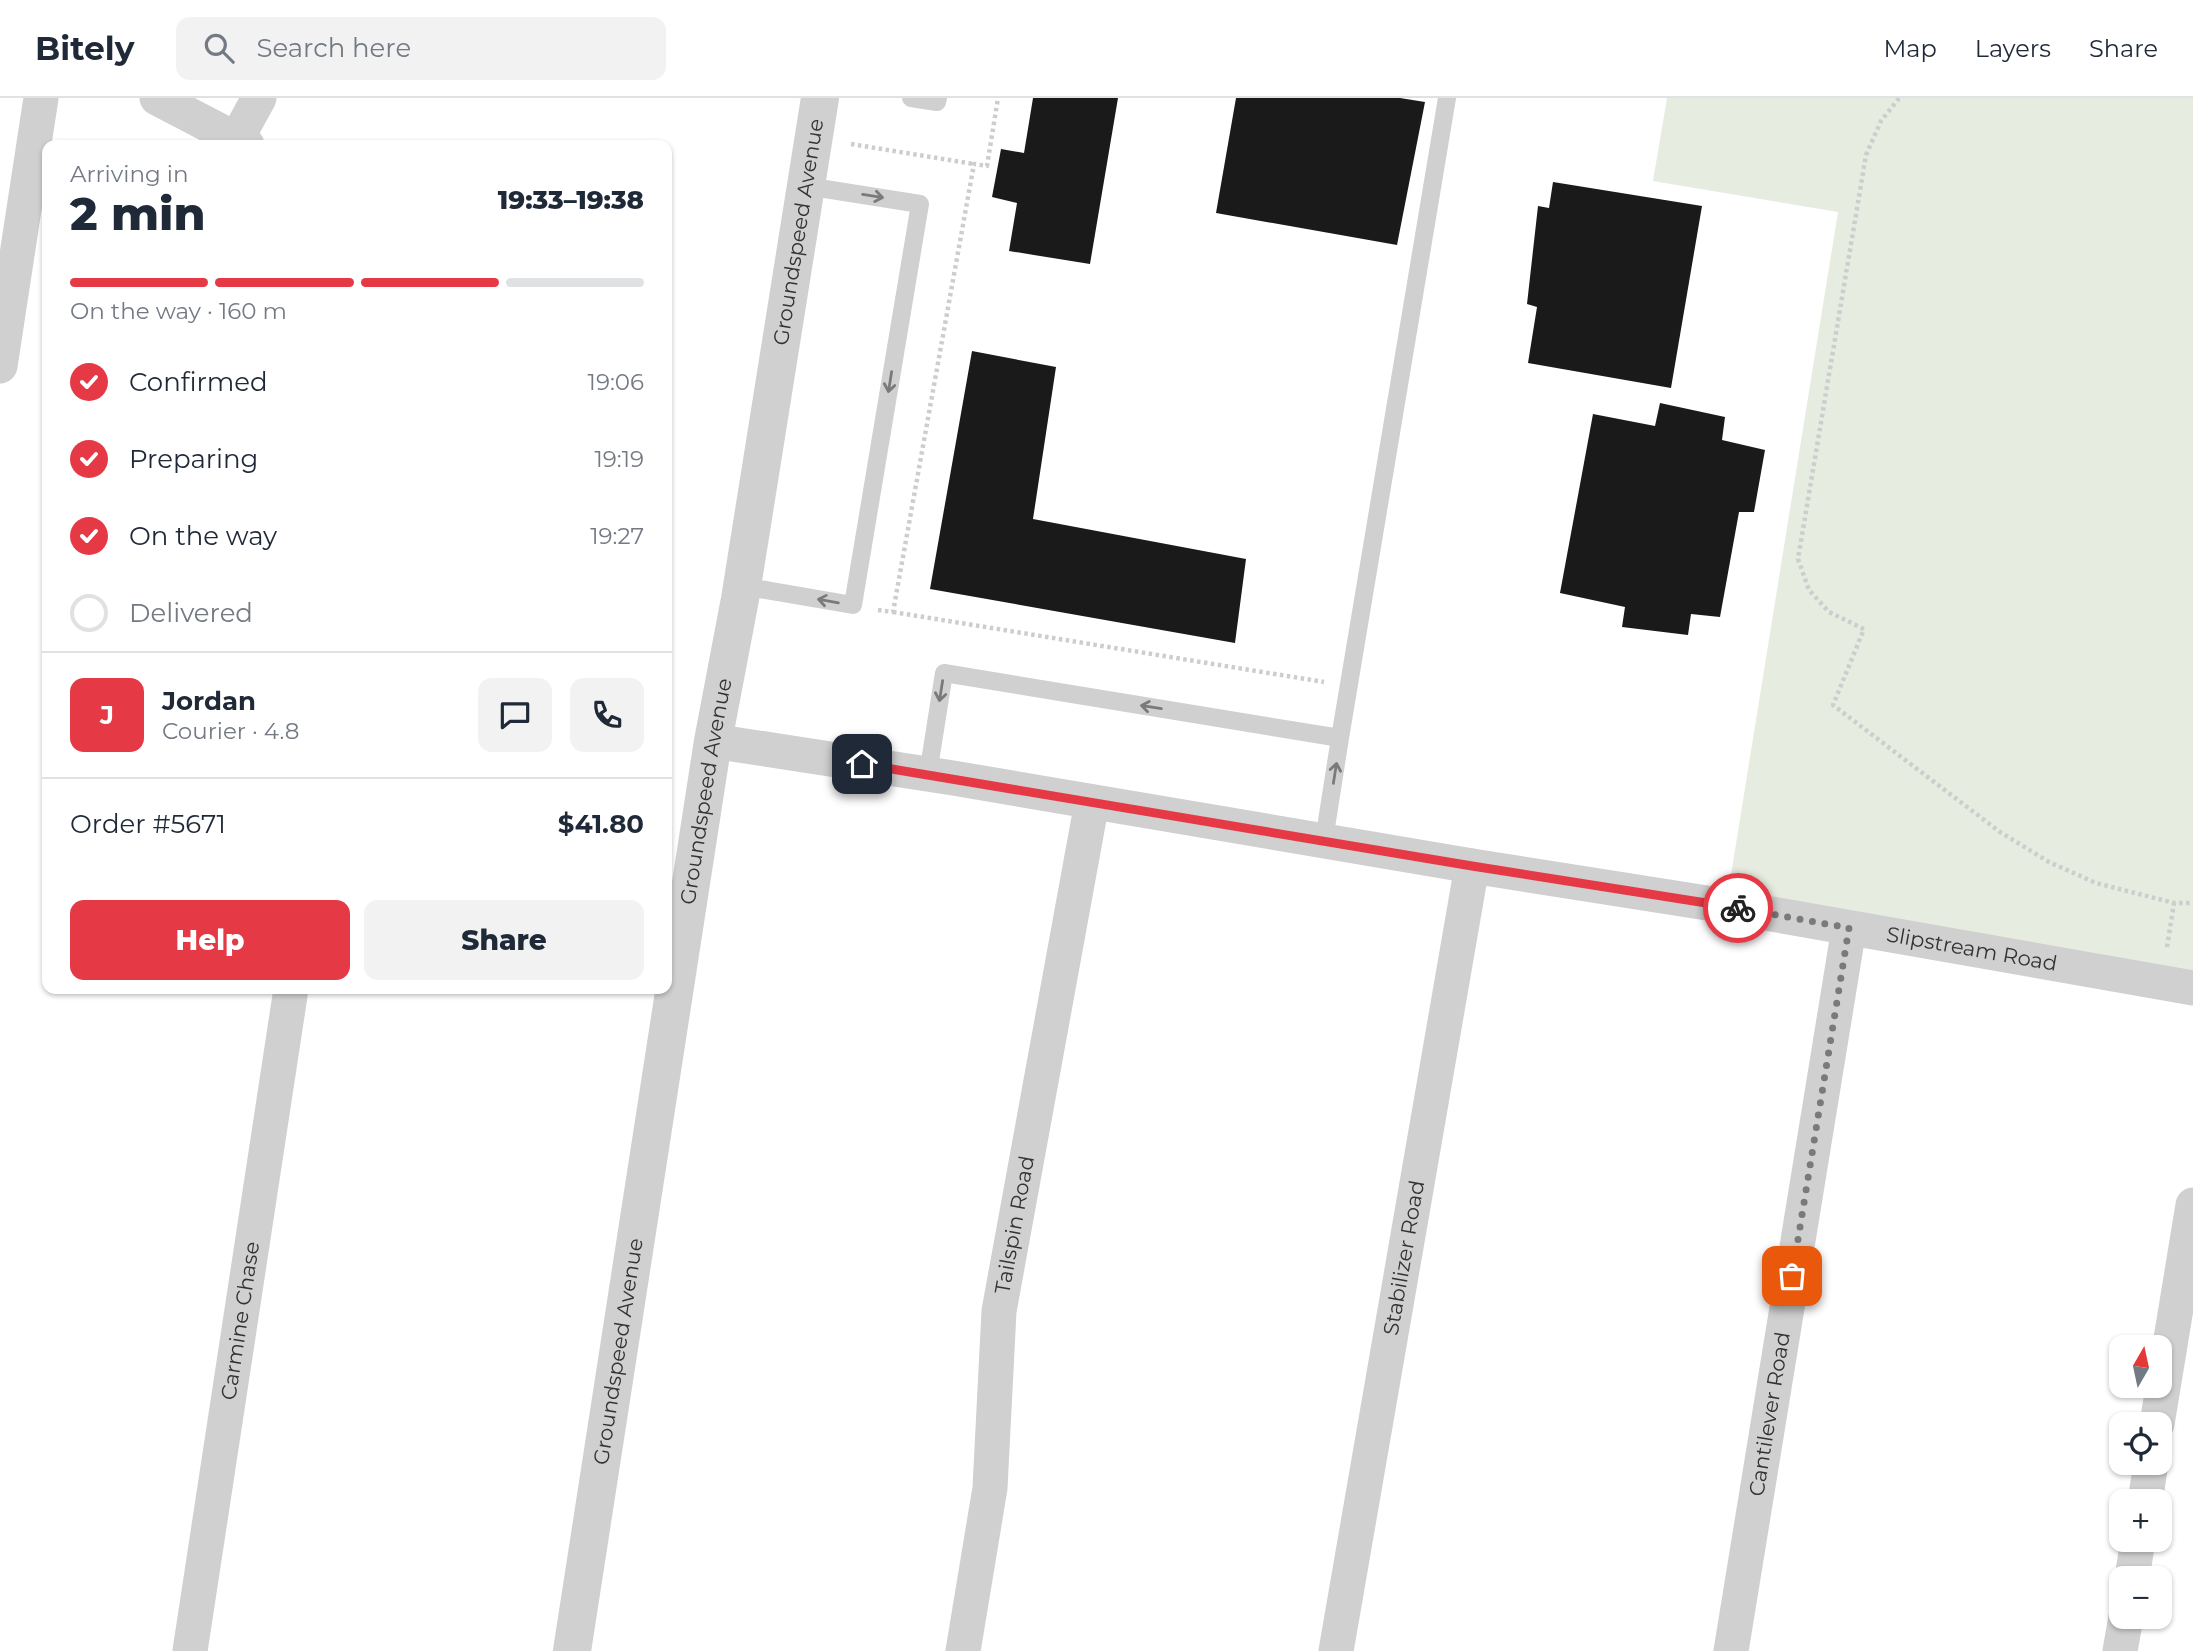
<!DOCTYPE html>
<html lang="en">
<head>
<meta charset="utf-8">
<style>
  :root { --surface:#fff; --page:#f2f2f3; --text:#1f2937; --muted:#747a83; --line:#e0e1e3; --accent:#e63946 }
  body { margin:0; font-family:Montserrat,sans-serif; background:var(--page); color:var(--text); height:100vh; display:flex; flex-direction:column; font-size:26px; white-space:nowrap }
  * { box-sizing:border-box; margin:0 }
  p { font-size:23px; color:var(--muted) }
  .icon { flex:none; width:38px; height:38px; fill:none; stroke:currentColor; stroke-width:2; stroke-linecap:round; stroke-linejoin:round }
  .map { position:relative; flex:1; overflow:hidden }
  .details { position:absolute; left:42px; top:42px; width:630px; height:854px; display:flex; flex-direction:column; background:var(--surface); border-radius:14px; box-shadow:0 2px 5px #0004 }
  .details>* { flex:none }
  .needle { width:46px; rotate:9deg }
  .tools { position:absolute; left:2109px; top:1237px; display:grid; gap:14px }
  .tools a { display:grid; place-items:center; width:63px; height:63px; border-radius:14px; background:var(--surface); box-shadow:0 2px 5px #0004; font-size:35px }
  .pin { position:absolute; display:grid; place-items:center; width:60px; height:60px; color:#fff; margin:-30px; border-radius:14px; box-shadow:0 4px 10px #0006 }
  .courier { position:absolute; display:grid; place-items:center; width:70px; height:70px; margin:-35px; border:5px solid #e63946; border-radius:50%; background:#fff; color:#222; box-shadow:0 2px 9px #0007 }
  .headline em { font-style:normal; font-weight:800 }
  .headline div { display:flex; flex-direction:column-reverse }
  .headline { display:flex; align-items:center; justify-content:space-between; height:119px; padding:0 28px }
  h1 { font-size:46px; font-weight:800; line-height:52px }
  .bar { display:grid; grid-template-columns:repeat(4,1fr); gap:10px 7px; align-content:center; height:84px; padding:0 28px }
  .bar i { height:9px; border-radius:5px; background:var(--line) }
  .bar .selected { background:var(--accent) }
  .bar p { grid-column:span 4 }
  .line { display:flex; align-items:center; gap:18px; padding:0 28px; border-top:2px solid var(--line) }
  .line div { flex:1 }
  .round { display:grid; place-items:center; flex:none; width:74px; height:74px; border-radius:14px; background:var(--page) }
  ol { padding:0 28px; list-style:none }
  li { display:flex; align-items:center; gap:21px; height:77px }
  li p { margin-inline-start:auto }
  li .icon { padding:7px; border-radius:50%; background:var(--accent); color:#fff; stroke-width:4 }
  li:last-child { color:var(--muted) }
  li i { width:38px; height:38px; border:4px solid var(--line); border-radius:50% }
  .cta { display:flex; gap:14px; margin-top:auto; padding:14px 28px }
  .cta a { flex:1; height:80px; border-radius:14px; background:var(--accent); color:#fff; font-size:28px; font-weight:800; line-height:80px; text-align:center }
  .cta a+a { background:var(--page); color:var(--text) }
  header { display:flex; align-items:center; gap:42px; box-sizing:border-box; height:98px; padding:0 35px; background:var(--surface); border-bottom:2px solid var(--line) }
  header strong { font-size:33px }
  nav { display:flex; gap:38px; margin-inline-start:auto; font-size:24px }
  .search { width:490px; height:63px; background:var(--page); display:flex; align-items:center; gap:18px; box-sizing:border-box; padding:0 24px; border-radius:14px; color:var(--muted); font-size:26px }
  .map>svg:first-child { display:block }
  .green { fill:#e6ecdf }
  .building { fill:#1a1a1a }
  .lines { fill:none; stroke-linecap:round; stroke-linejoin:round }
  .path { stroke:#cdcdcd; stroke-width:4.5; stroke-dasharray:3.5 3.5; stroke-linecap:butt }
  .service { stroke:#d0d0d0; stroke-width:18 }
  .minor { stroke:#d0d0d0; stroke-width:35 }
  .tertiary { stroke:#d0d0d0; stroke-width:38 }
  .oneway { stroke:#7a7a7a }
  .done { stroke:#7a7a7a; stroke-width:7; stroke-dasharray:0 12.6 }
  .route { stroke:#e63946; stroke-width:9 }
  .labels { text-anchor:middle; stroke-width:7; stroke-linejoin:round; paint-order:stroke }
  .street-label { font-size:21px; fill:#333; stroke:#fff }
</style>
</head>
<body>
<header>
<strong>Bitely</strong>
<div class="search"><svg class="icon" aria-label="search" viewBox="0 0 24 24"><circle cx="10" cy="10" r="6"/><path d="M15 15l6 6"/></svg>Search here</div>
<nav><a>Map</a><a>Layers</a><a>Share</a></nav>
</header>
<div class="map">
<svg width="2193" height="1553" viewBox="0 0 2193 1553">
  <rect width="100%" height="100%" fill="#fff"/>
  <path class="green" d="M1667 0H2193V888L1726 808 1838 114 1653 83Z"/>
  <path class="building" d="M1033 0H1118L1090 166 1009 153 1017 105 992 99 1001 51 1024 55Z
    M1236 0H1400L1425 4 1397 147 1216 115Z
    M1553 84 1702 108 1671 290 1528 265 1537 209 1527 206 1538 108 1549 110Z
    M972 253 1056 269 1033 421 1246 461 1235 545 930 491Z
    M1660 305 1725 319 1722 342 1765 352 1754 414H1739L1720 519 1691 516 1688 537 1622 529 1625 509 1560 495 1593 316 1655 328Z"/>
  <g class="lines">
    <path class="path" d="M1899 0 1881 23 1866 57 1798 461 1809 492 1829 514 1864 531 1833 607 2000 734 2049 764 2096 785 2174 805H2193
      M851 46 974 66
      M878 512 893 514 974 66 987 68 998 0
      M893 514 1324 584
      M2167 849 2174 805"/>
    <path class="service" d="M911 0 937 4 938 0
      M742 488 853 507 920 106 806 88
      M1340 640 1447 0
      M928 676 944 575 1340 640 1324 742"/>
    <g class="minor">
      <path d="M157 0 247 47"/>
      <path d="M236 42 259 0"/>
      <path d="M0 268 41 0"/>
      <path id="s1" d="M713 643 953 680 1472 768 1726 808 2193 890"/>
      <path d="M2157 1326 2193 1107"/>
      <path d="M2145 1404 2151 1365"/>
      <path d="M2132 1480 2138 1442"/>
      <path id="s2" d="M190 1553 291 891"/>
      <path id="s3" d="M963 1553 990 1390 999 1213 1092 704"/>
      <path id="s4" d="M1336 1553 1472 768"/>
      <path id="s5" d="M1731 1553 1849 830"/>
      <path d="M2120 1553 2126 1519"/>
    </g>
    <path class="tertiary" id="s6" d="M572 1553 713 643 740 501 820 0"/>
  </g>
  <defs><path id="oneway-shaft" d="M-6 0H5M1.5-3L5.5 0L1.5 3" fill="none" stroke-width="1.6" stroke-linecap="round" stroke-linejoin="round" transform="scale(1.75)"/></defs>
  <g class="oneway">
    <use href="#oneway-shaft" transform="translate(873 98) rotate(9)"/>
    <use href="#oneway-shaft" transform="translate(890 284) rotate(99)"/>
    <use href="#oneway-shaft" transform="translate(828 503) rotate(-170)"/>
    <use href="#oneway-shaft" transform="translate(941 593) rotate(99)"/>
    <use href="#oneway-shaft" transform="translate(1151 609) rotate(-171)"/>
    <use href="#oneway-shaft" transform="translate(1335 675) rotate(-81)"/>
  </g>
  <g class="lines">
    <path class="done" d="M1738 810 1849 830 1792 1178"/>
    <path class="route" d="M862 666 1472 768 1738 810"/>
  </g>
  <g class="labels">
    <g class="street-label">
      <text dy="7" stroke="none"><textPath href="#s6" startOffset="1437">Groundspeed Avenue</textPath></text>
      <text dy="7" stroke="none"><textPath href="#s6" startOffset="870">Groundspeed Avenue</textPath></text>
      <text dy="7" stroke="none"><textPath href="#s1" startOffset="1276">Slipstream Road</textPath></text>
      <text dy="7" stroke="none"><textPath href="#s3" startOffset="430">Tailspin Road</textPath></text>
      <text dy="7" stroke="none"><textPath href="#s4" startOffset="399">Stabilizer Road</textPath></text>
      <text dy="7" stroke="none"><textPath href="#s2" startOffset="334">Carmine Chase</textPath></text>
      <text dy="7" stroke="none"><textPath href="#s6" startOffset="303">Groundspeed Avenue</textPath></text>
      <text dy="7" stroke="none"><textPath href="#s5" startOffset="240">Cantilever Road</textPath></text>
    </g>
  </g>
</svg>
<div class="tools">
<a><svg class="needle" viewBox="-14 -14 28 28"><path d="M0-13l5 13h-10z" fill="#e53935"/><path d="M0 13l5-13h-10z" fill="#747a83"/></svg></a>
<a><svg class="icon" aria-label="locate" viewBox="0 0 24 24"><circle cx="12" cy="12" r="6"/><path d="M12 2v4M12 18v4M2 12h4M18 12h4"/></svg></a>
<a>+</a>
<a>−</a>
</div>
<div class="pin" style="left:1792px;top:1178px;background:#ea580c"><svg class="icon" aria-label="bag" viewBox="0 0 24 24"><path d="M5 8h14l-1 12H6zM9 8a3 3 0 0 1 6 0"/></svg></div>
<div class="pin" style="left:862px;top:666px;background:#1f2937"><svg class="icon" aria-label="home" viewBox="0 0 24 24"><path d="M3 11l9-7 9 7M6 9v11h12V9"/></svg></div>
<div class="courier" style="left:1738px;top:810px"><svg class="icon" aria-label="bike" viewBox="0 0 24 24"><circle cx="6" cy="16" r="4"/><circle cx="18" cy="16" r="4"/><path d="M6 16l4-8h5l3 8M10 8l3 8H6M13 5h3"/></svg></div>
<section class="details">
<div class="headline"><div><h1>2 min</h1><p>Arriving in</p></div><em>19:33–19:38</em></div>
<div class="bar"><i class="selected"></i><i class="selected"></i><i class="selected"></i><i></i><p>On the way · 160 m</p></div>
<ol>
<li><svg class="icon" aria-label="check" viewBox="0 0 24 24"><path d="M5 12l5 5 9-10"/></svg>Confirmed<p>19:06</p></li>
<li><svg class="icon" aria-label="check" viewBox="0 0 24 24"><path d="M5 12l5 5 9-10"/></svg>Preparing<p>19:19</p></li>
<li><svg class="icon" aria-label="check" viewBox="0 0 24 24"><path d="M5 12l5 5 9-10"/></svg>On the way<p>19:27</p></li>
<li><i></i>Delivered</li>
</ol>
<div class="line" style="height:126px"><b class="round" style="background:var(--accent);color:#fff">J</b><div><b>Jordan</b><p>Courier · 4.8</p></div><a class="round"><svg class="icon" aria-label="chat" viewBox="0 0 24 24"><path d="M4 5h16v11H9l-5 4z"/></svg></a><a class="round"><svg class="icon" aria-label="phone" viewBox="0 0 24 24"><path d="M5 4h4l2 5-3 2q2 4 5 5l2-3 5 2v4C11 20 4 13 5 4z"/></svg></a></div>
<div class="line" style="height:91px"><div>Order #5671</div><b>$41.80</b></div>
<div class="cta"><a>Help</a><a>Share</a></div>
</section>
</div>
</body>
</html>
